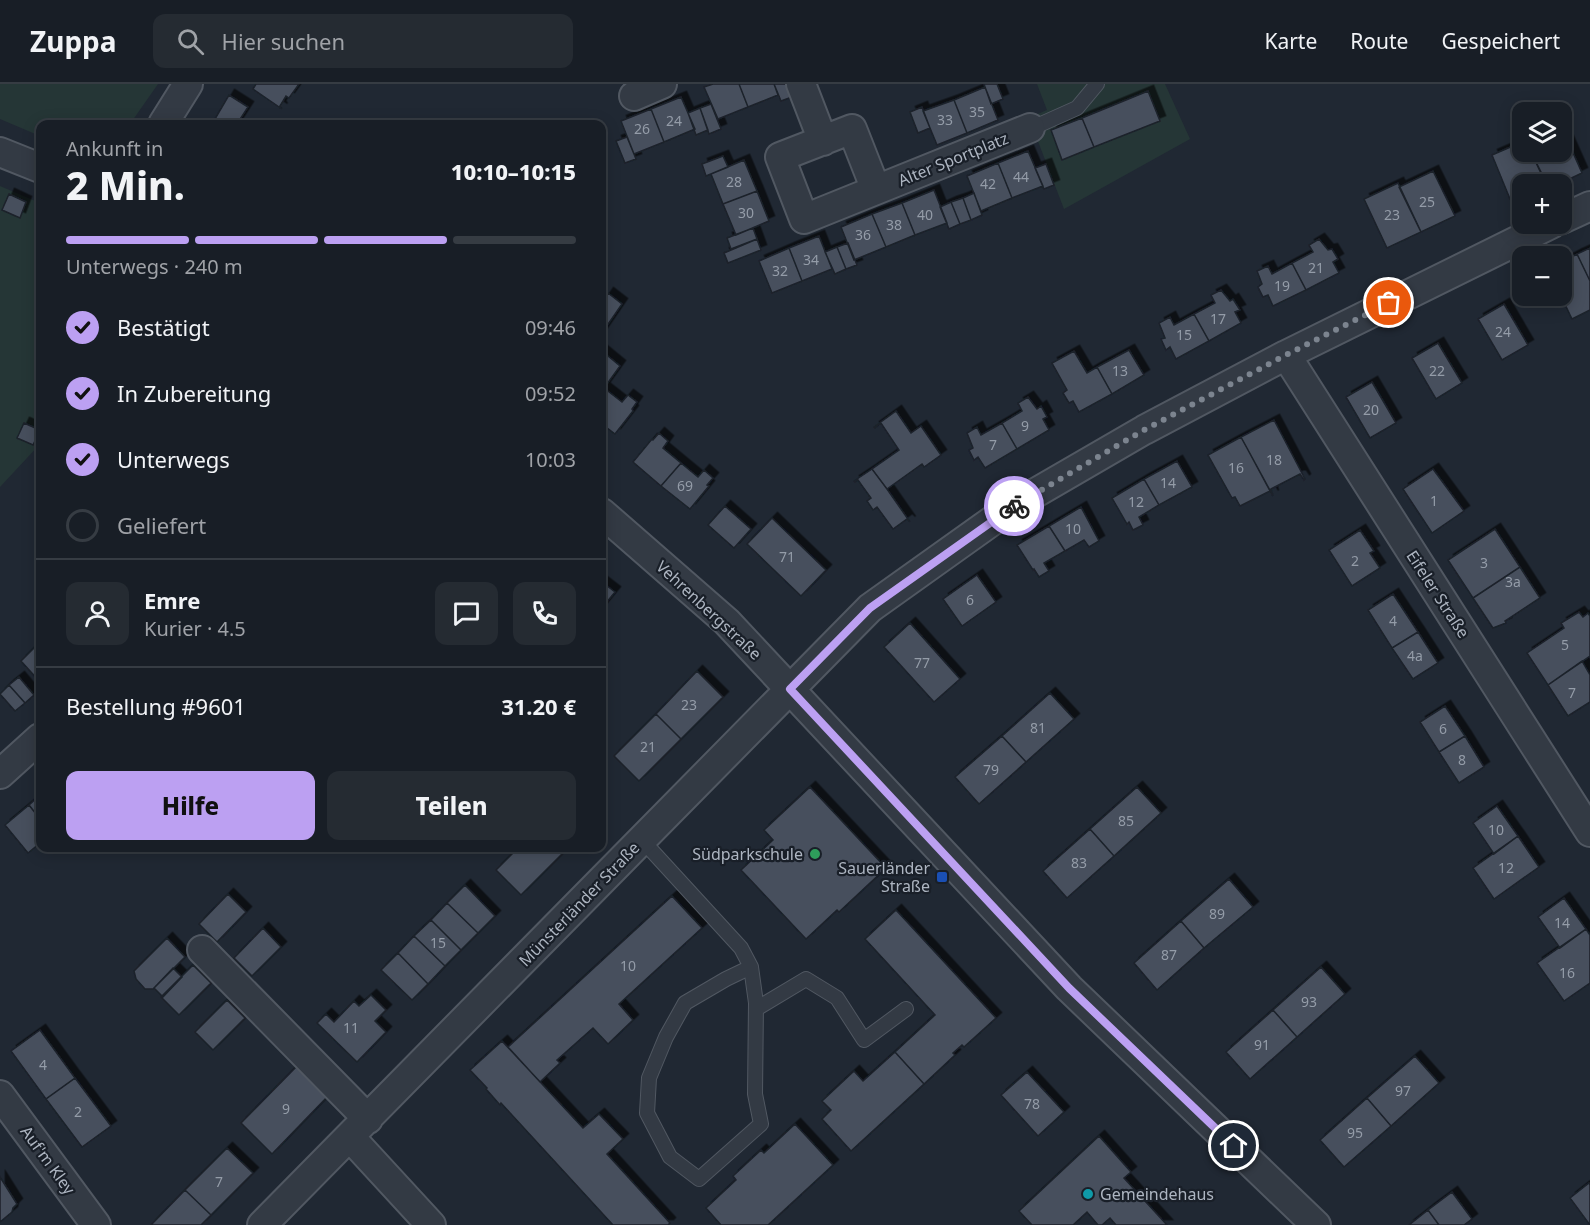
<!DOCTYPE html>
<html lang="de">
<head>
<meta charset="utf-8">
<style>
  :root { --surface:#181e26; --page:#252b32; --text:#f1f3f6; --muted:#9fa2a7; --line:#363c43; --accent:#bca0f2 }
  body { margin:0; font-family:"Noto Sans",sans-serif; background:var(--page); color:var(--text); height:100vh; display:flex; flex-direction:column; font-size:22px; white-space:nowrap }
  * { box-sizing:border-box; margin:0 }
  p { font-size:20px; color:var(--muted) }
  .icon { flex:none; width:33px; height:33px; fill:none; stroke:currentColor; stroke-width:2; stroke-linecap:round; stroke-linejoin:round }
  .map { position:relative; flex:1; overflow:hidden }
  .drawer { position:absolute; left:36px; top:36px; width:570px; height:732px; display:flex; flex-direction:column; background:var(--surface); border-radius:12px; box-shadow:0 3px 15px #0003,0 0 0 2px var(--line) }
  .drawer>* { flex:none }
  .fabs { position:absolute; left:1512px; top:18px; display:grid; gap:12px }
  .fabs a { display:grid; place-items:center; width:60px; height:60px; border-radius:12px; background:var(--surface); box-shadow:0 3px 15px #0003,0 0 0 2px var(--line); font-size:30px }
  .pin { position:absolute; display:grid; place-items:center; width:51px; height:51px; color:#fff; margin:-26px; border:3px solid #fff; border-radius:50%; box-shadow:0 2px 6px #0007 }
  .courier { position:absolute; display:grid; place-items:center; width:60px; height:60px; margin:-30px; border:4px solid #bca0f2; border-radius:50%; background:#fff; color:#222; box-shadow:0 2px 8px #0007 }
  .summary em { font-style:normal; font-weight:800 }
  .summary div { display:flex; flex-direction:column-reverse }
  .summary { display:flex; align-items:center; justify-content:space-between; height:102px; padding:0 30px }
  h1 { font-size:39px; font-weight:800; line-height:45px }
  .bar { display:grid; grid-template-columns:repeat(4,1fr); gap:9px 6px; align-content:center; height:72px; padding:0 30px }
  .bar i { height:8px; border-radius:4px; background:var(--line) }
  .bar .active { background:var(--accent) }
  .bar p { grid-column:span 4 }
  .line { display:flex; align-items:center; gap:15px; padding:0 30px; border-top:2px solid var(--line) }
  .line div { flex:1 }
  .round { display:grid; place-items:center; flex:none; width:63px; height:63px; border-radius:12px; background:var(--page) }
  ol { padding:0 30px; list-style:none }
  li { display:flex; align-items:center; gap:18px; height:66px }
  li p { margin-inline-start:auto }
  li .icon { padding:6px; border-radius:50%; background:var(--accent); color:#111; stroke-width:4 }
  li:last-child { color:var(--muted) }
  li i { width:33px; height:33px; border:3px solid var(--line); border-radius:50% }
  .cta { display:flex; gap:12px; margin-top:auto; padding:12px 30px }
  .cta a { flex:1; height:69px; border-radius:12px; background:var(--accent); color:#111; font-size:24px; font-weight:800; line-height:69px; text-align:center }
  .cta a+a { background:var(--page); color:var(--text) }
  header { display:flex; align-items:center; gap:36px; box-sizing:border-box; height:84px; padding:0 30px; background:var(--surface); border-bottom:2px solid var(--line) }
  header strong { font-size:28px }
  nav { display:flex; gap:33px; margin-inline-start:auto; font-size:21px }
  .search { width:420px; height:54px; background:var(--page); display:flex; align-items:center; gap:15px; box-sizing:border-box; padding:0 21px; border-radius:12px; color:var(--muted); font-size:22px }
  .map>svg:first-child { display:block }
  .green { fill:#253636 }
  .building { fill:#474f5d; stroke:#1b212a; stroke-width:1.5; filter:url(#shadow) }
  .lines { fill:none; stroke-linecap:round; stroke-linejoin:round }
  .service-casing { stroke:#515862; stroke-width:16 }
  .minor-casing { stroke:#515862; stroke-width:32 }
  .service { stroke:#333a44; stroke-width:14 }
  .minor { stroke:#333a44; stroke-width:28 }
  .done { stroke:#7c848f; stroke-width:6; stroke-dasharray:0 10.8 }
  .route { stroke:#bca0f2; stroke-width:8 }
  .leisure-dot { fill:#2e9e5b; stroke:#191f28; stroke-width:2 }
  .transit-dot { fill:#1a4fb4; stroke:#191f28; stroke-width:2 }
  .culture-dot { fill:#0f9aa8; stroke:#191f28; stroke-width:2 }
  .labels { text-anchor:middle; stroke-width:4.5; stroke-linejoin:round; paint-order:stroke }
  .number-label { font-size:14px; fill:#949ca8 }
  .street-label { font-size:16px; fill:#adb5c1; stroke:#191f28 }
  .poi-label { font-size:16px; fill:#adb5c1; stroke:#191f28; text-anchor:end }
</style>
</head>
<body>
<header>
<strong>Zuppa</strong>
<div class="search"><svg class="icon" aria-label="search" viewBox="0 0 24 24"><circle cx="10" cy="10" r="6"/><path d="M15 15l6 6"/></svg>Hier suchen</div>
<nav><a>Karte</a><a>Route</a><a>Gespeichert</a></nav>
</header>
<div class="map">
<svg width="1590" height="1141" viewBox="0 0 1590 1141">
  <defs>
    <filter id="shadow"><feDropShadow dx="5.5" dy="-5.5" stdDeviation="0" flood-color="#0009"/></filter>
  </defs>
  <rect width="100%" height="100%" fill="#202833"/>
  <path class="green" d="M0 0H158L130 40H40V52L0 35Z
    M1037 0H1165L1190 55 1064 125 1029 34 1047 26Z
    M0 102 40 119V360L0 403Z"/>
  <path class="building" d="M256 0H299L289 14 286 12 280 22 282 25 253 5Z
    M713 0H739L748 23 718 35 704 3Z
    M739 0H774L778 11 748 23Z
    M774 0H787L792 13 781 17Z
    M984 0H997L1003 15 991 20Z
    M985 3 998 36 967 49 954 16Z
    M1148 7 1160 37 1094 63 1082 34Z
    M229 11 248 23 237 40H212Z
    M681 13 695 45 664 58 651 25Z
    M954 16 967 49 937 61 923 27Z
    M711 20 721 45 709 50 700 24Z
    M922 23 930 44 918 49 910 28Z
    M700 24 708 46 696 51 688 29Z
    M651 25 664 58 634 70 621 37Z
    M1082 34 1094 63 1062 76 1051 46Z
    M1562 44 1582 89 1559 100H1547L1531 68H1562Z
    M627 53 636 75 625 79 616 57Z
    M1522 58V68H1531L1546 100H1522V118L1515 121 1512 114 1510 115 1492 71Z
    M1028 67 1043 102 1012 114 998 79Z
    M723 72 728 83 706 92 702 80Z
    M744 76 757 107 723 120 711 90Z
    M998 79 1012 114 981 127 967 92Z
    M1046 80 1054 101 1044 105 1035 84Z
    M1433 87 1455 132 1421 148 1399 103Z
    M1398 99 1421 148 1387 164 1364 115Z
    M934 106 947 139 915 151 902 119Z
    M757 107 769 137 736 151 723 120Z
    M974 109 982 131 971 136 963 114Z
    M9 110 26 118 20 134 2 126Z
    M963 114 971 136 960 140 951 118Z
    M951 118 960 140 949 145 940 123Z
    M902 119 915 151 886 163 872 130Z
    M872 130 886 163 854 176 841 143Z
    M753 144 757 155 731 165 727 154Z
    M819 152 832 185 802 197 789 164Z
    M757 155 761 166 728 179 724 169Z
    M1319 155 1328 166 1332 165 1338 175 1333 178 1339 189 1306 206 1292 179 1313 168 1309 161Z
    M848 159 857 181 846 185 837 163Z
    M837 163 846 185 835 190 825 168Z
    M789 164 802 197 772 209 759 177Z
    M1590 164V197L1577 170Z
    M1577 170 1590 197V226L1572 235 1561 212 1562 178Z
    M1292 179 1306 206 1273 222 1268 211 1263 213 1258 203 1262 200 1257 187 1268 182 1272 190Z
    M1221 206 1230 217 1233 215 1240 226 1235 228 1241 239 1209 257 1194 230 1215 219 1211 211Z
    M608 209 622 220 602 249V218Z
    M1504 220 1528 261 1502 276 1478 235Z
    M1194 230 1209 257 1176 275 1170 263 1166 266 1161 255 1165 254 1159 239 1170 233 1174 241Z
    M1438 259 1462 299 1436 315 1412 274Z
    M1129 266 1144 291 1112 310 1097 283Z
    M602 267 620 282 602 307Z
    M1074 267 1087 289 1097 283 1112 310 1079 328 1073 317 1069 319 1063 309 1067 306 1052 279Z
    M1372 298 1396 339 1370 354 1346 313Z
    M604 304 622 318 628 311 637 318 632 325 633 327 615 350 602 340V307Z
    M1028 313 1037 325 1041 322 1047 333 1043 335 1049 346 1017 365 1002 339 1022 327 1018 319Z
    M896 327 911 349 921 342 941 371 924 383 922 380 887 405 872 385 899 366 881 339 875 344 874 343Z
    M1274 336 1305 395 1304 396 1300 390 1271 405 1273 412 1241 353Z
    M24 339 40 346 33 361 17 354Z
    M1002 339 1017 365 985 384 978 373 974 376 969 366 973 364 967 349 977 343 981 351Z
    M659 349 668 357 663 364 681 379 661 402 633 378 652 355 653 356Z
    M1241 353 1270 407 1240 422 1235 413 1232 414 1208 371Z
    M1177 377 1192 403 1159 421 1144 395Z
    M681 379 698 393 704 386 713 394 707 401 709 402 690 425 661 402Z
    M872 385 887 405 910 438 907 435 893 445 877 423 873 426 867 417 871 414 858 396 855 398 854 397Z
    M1433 385 1464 427 1432 449 1403 405Z
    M1144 395 1159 421 1139 433 1143 441 1133 446 1129 438 1127 440 1112 414Z
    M725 422 751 445 734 464 708 441Z
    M1081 423 1099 457 1089 463 1084 456 1065 467 1049 442Z
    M772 434 826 486 801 512 747 460Z
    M1049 442 1065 467 1044 479 1049 487 1039 493 1034 485 1033 486 1017 461Z
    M1495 445 1520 483 1473 514 1448 476Z
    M1360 446 1374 467 1370 469 1380 484 1352 502 1329 466Z
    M1520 483 1540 514 1505 537 1506 539 1493 544 1473 514Z
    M977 491 996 518 962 542 943 515Z
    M602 498 615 508 602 524Z
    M1393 510 1418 548 1392 564 1368 526Z
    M1579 528 1583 533 1588 529 1590 532V572L1548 601 1527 569 1564 544 1561 539Z
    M910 539 960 595 934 618 884 563Z
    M1418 548 1438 579 1413 595 1392 564Z
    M40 558V598L21 577Z
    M1582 577 1590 591V618L1568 632 1548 601Z
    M697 587 723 613 681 655 656 630Z
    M19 593 34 611 25 619 9 601Z
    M9 601 25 619 15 627 0 610Z
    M1050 609 1074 635 1026 678 1002 652Z
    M1445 622 1465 652 1439 668 1420 638Z
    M656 630 681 655 639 697 614 672Z
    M1002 652 1026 678 979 720 955 693Z
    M1465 652 1484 683 1459 699 1439 668Z
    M810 703 886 784 839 828 837 826 806 855 741 786 773 756 764 746Z
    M1137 703 1161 729 1114 772 1090 745Z
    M40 711V735L29 721Z
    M29 721 40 735V759L28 769 5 741Z
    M1497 722 1518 752 1494 770 1473 739Z
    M1090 745 1114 772 1067 814 1043 787Z
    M1518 752 1539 783 1494 815 1473 784Z
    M518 764H558L563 769 521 811 496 786Z
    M1229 795 1253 823 1204 864 1181 837Z
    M465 801 495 832 478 849 447 819Z
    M228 810 246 828 217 858 199 840Z
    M672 812 702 844 619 920 633 936 608 960 593 944 557 976 560 979 540 998 508 963Z
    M1564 814 1586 845 1560 864 1538 833Z
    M447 819 478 849 461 866 431 836Z
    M896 826 996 934 964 963 962 961 953 969 955 971 924 1000 895 968 935 931 865 855Z
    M431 836 461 866 445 882 414 852Z
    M1181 837 1204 864 1157 906 1134 879Z
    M263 844 281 863 252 892 234 874Z
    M1586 845 1590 851V899L1564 917 1537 879Z
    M414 852 445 882 428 900 398 869Z
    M167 854 185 873 153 905H145L136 895 134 887Z
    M398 869 428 900 412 916 381 886Z
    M193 881 211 899 179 931 161 913Z
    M1321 883 1345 910 1297 953 1273 926Z
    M173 884 182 893 163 913 154 904Z
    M371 911 386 926 375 937 386 948 357 978 317 939 326 930 334 938 354 917 359 922Z
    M227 916 245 934 213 966 195 948Z
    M1273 926 1297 953 1250 995 1226 968Z
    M40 946 75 994 46 1015 11 967Z
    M502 957 583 1044 599 1030 623 1055 607 1070 670 1139 668 1141H613L501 1019 500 1021 486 1005 487 1004 470 986Z
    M895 968 924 1000 851 1067 822 1035 831 1026 822 1017 854 987 863 997Z
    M1415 972 1439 999 1391 1042 1367 1014Z
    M299 980 330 1010 272 1070 241 1039Z
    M1027 988 1064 1028 1038 1052 1001 1011Z
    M75 994 111 1042 82 1063 46 1015Z
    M1367 1014 1391 1042 1344 1083 1320 1056Z
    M795 1040 833 1081 768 1141H721L706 1124 736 1096 733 1092 761 1066 764 1069Z
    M1099 1052 1131 1088 1124 1094 1167 1141H1116L1110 1134 1102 1141H1098L1087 1128 1073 1141H1032L1019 1127Z
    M227 1064 253 1089 211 1131 185 1106Z
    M0 1093 17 1120 13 1124 12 1128 0 1138Z
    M1589 1099 1590 1101V1141L1570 1114Z
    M185 1106 211 1131 201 1141H151Z
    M1452 1108 1472 1135 1464 1141H1439L1428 1126Z
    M1428 1126 1439 1141H1409Z"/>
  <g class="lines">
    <defs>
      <path id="service" d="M1039 41 1077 24 1097 0
        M642 756 741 864 751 883 756 919 755 1010 761 1040 699 1095 670 1073 647 1029 649 994 666 953 685 919 726 895 751 883
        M756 925 806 895 837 914 864 956 906 925"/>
      <path id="minor" d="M801 0 823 57
        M634 12 662 0
        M163 40 188 0
        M852 45 876 106 804 135 780 73Z
        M0 68 40 84
        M876 106 1030 44
        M1562 135 1590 122
        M1286 271 1590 748
        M602 429 727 538 1069 904 1316 1141
        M0 690 40 654
        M202 866 368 1035
        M0 1011 96 1141
        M350 1053 431 1141
        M262 1141 870 524 1013 422 1144 346 1286 271 1551 140"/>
    </defs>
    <use href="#service" class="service-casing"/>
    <use href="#minor" class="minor-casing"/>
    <use href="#service" class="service"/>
    <use href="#minor" class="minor"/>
  </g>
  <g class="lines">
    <path class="done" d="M1014 422 1144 346 1286 271 1389 219"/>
    <path class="route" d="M1014 422 870 524 790 605 1069 904 1234 1062"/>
  </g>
  <circle class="leisure-dot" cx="815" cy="770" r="6"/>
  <rect class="transit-dot" x="936" y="787" width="12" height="12" rx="3"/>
  <circle class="culture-dot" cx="1088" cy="1110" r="6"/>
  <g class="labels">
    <g class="number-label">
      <text x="977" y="33">35</text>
      <text x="945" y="41">33</text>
      <text x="674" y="42">24</text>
      <text x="642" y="50">26</text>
      <text x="1021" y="98">44</text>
      <text x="734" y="103">28</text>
      <text x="988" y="105">42</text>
      <text x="1427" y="123">25</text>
      <text x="746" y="134">30</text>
      <text x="925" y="136">40</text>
      <text x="1392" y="136">23</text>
      <text x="894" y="146">38</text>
      <text x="863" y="156">36</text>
      <text x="811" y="181">34</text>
      <text x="1316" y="189">21</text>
      <text x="780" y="192">32</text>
      <text x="1282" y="207">19</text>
      <text x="1218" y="240">17</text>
      <text x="1503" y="253">24</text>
      <text x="1184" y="256">15</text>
      <text x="1120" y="292">13</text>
      <text x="1437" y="292">22</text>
      <text x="1371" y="331">20</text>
      <text x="1025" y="347">9</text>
      <text x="993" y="366">7</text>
      <text x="1274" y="381">18</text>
      <text x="1236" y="389">16</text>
      <text x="1168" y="404">14</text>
      <text x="685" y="407">69</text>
      <text x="1434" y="422">1</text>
      <text x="1136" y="423">12</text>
      <text x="1073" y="450">10</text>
      <text x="787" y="478">71</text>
      <text x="1355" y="482">2</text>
      <text x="1484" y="484">3</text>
      <text x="1513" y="503">3a</text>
      <text x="970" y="521">6</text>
      <text x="1393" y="542">4</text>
      <text x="1565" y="566">5</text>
      <text x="1415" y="577">4a</text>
      <text x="922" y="584">77</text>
      <text x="1572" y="614">7</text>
      <text x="689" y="626">23</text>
      <text x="1038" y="649">81</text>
      <text x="1443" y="650">6</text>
      <text x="648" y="668">21</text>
      <text x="1462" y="681">8</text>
      <text x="991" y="691">79</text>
      <text x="1126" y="742">85</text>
      <text x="1496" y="751">10</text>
      <text x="1079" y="784">83</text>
      <text x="1506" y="789">12</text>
      <text x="1217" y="835">89</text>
      <text x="1562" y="844">14</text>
      <text x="438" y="864">15</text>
      <text x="1169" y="876">87</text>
      <text x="628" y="887">10</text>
      <text x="1567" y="894">16</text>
      <text x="1309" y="923">93</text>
      <text x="351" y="949">11</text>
      <text x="1262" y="966">91</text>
      <text x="43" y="986">4</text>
      <text x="1403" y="1012">97</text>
      <text x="1032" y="1025">78</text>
      <text x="286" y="1030">9</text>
      <text x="78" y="1033">2</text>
      <text x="1355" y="1054">95</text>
      <text x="219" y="1103">7</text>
    </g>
    <g class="street-label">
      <text transform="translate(953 75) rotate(-22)" y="6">Alter Sportplatz</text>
      <text transform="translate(1438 510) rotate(57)" y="6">Eifeler Straße</text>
      <text transform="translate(709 526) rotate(43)" y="6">Vehrenbergstraße</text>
      <text transform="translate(579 820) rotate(-46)" y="6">Münsterländer Straße</text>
      <text transform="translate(48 1076) rotate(54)" y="6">Auf'm Kley</text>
    </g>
    <g class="poi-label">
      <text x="803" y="776">Südparkschule</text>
      <text x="930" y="790">Sauerländer<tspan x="930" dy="18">Straße</tspan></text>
      <text x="1100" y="1116" text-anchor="start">Gemeindehaus</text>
    </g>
  </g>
</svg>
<div class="fabs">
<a><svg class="icon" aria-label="layers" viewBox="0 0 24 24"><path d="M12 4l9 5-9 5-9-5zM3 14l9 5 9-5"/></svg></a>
<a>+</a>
<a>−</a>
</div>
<div class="pin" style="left:1389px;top:219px;background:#ea580c"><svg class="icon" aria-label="bag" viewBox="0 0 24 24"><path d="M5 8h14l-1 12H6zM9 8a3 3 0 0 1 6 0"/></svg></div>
<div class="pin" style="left:1234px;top:1062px;background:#1f2937"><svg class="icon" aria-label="home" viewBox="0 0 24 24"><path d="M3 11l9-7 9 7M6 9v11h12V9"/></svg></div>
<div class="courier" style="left:1014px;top:422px"><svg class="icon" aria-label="bike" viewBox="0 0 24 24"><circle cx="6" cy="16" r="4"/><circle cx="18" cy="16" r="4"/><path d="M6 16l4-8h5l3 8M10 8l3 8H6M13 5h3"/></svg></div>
<section class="drawer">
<div class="summary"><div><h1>2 Min.</h1><p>Ankunft in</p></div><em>10:10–10:15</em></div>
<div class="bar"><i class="active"></i><i class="active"></i><i class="active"></i><i></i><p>Unterwegs · 240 m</p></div>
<ol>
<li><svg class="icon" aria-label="check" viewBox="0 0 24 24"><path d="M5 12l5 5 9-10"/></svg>Bestätigt<p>09:46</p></li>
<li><svg class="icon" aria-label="check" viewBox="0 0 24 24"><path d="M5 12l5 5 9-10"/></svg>In Zubereitung<p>09:52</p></li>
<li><svg class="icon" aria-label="check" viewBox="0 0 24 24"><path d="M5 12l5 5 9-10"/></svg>Unterwegs<p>10:03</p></li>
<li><i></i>Geliefert</li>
</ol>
<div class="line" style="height:108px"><a class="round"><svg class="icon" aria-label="person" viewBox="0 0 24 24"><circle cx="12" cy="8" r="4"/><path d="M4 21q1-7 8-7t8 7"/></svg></a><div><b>Emre</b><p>Kurier · 4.5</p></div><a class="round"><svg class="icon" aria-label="chat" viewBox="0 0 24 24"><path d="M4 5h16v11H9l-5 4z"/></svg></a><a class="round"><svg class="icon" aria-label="phone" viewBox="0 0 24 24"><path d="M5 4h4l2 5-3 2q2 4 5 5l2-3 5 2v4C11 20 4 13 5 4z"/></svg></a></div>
<div class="line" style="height:78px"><div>Bestellung #9601</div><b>31.20 €</b></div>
<div class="cta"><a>Hilfe</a><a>Teilen</a></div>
</section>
</div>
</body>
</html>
